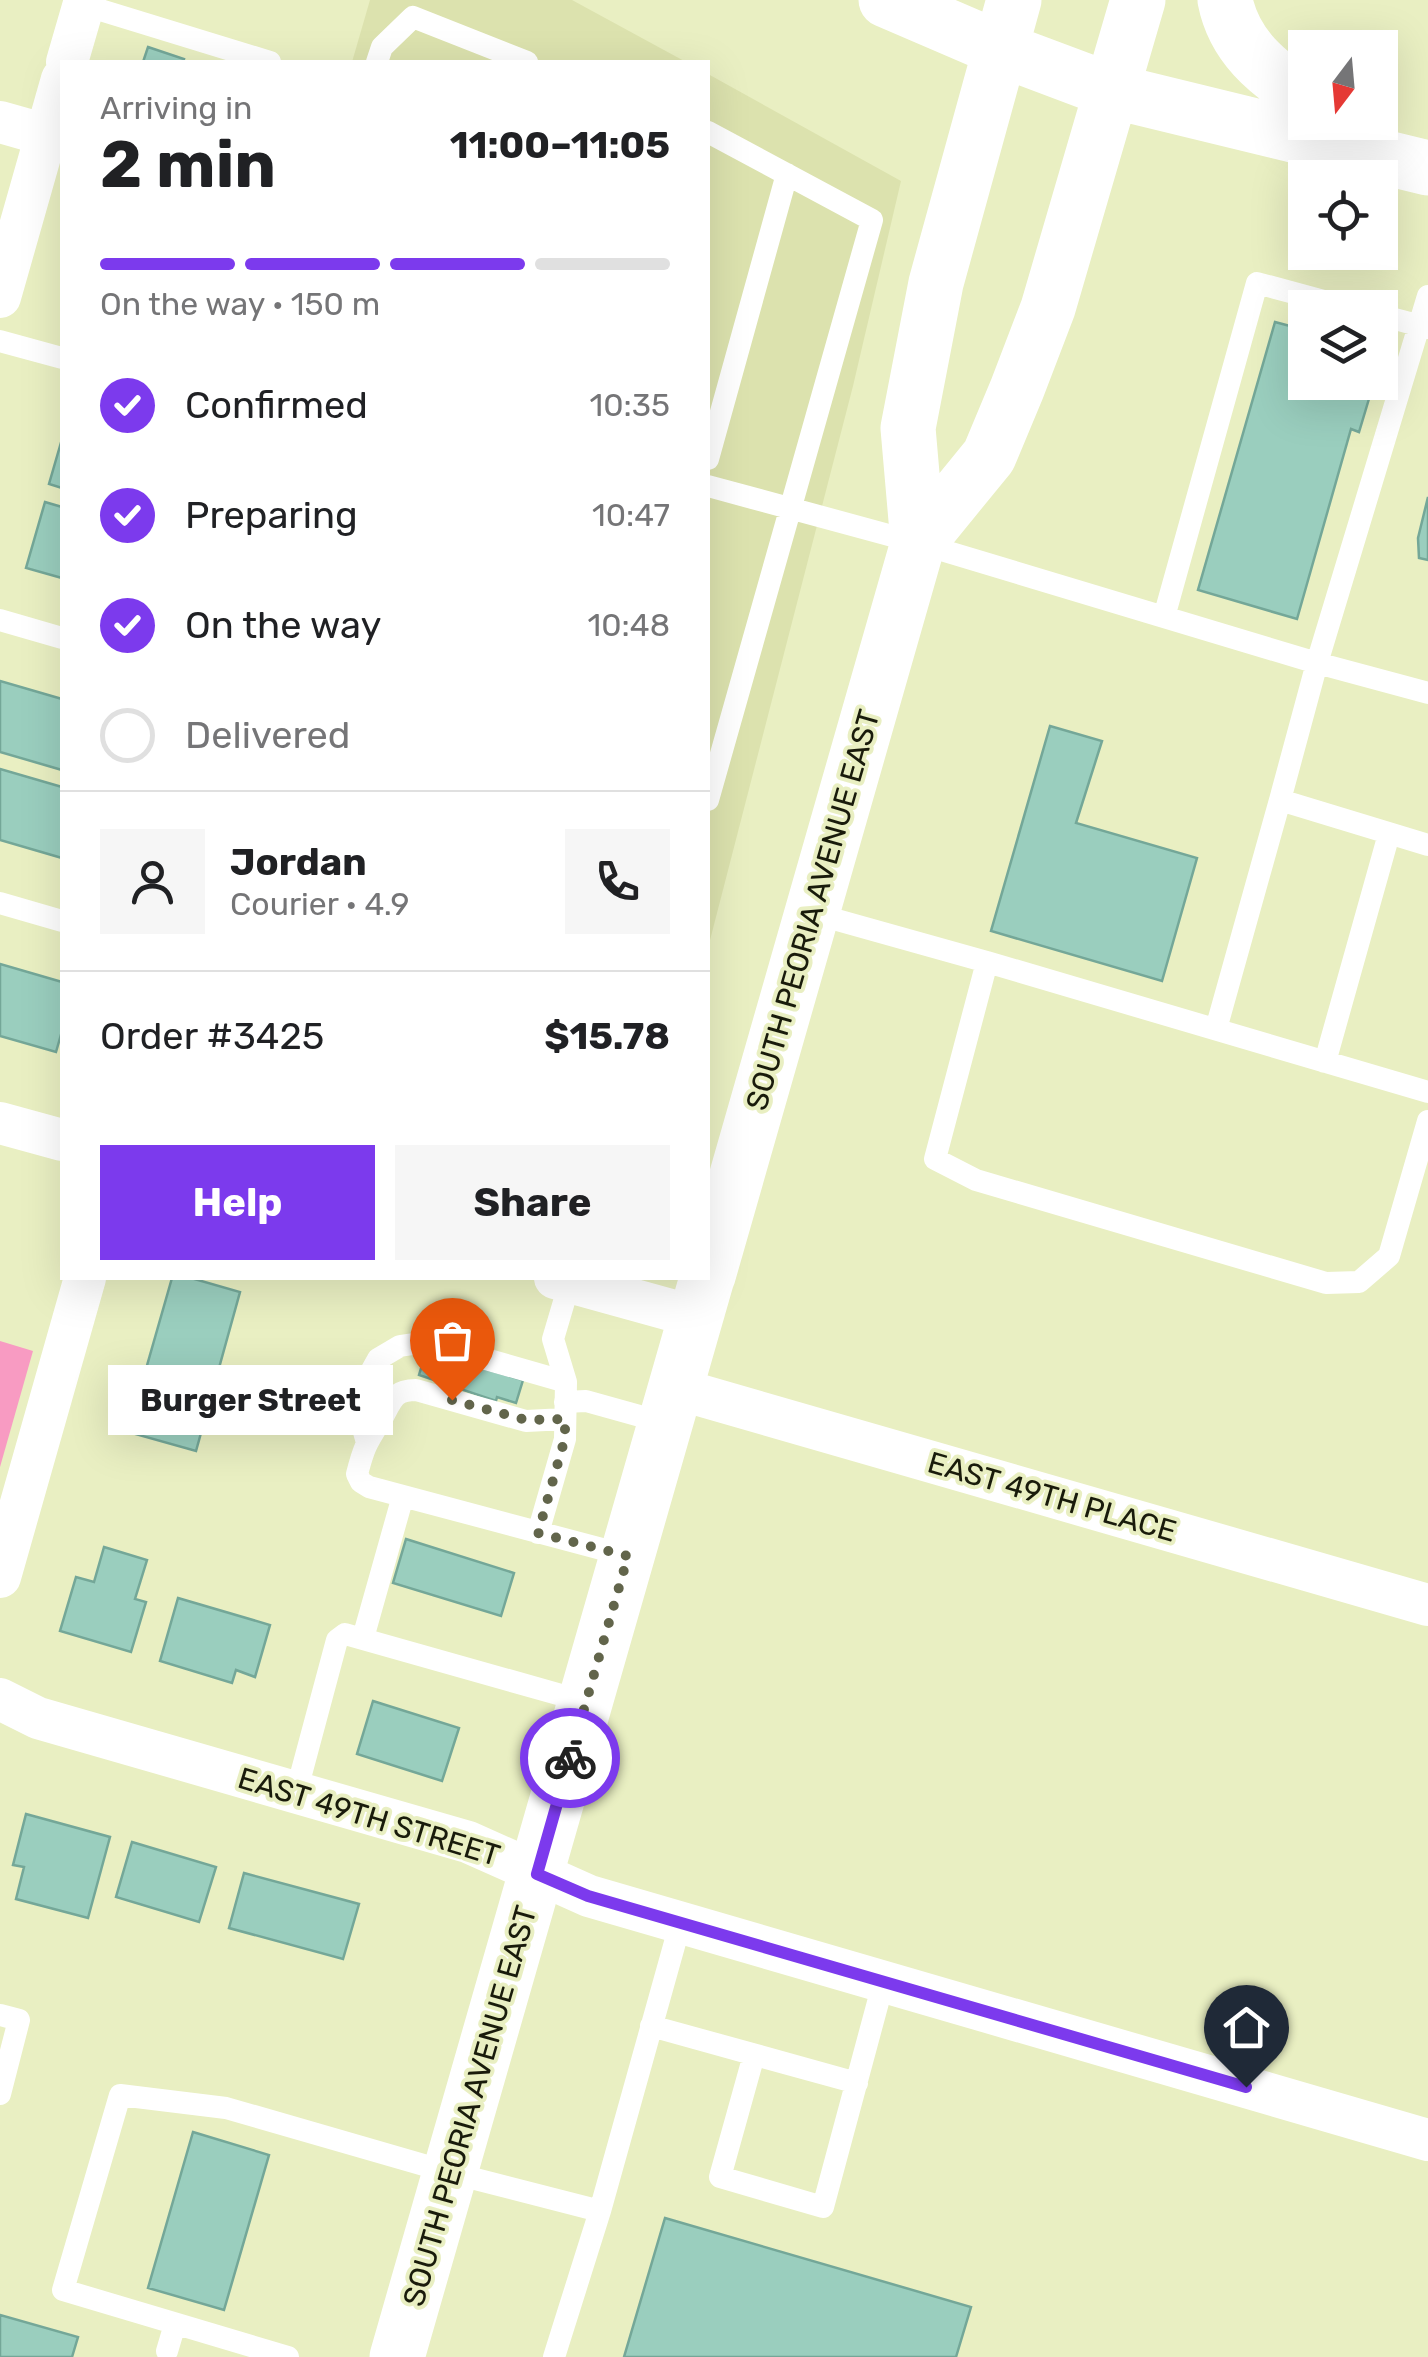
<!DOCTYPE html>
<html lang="en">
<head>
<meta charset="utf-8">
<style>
  :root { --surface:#fff; --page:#f6f6f6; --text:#202124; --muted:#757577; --line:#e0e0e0; --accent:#7c3aed }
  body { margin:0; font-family:Rubik,sans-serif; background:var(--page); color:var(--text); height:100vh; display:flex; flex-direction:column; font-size:38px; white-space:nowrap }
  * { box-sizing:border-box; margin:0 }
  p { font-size:32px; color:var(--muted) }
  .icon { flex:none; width:55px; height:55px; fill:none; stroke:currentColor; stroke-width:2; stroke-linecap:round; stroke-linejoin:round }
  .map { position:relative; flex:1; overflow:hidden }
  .side { position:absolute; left:60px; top:60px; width:650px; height:1220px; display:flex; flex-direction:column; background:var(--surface); border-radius:0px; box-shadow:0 10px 40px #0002 }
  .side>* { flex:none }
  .needle { width:65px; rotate:196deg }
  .buttons { position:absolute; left:1288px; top:30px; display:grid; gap:20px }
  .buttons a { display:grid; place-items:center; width:110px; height:110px; border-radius:0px; background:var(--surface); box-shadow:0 10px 40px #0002; font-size:50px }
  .pin { position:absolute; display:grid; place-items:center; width:85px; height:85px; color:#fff; margin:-102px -42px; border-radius:50% 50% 50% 0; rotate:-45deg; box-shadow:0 0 10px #0007 }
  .pin .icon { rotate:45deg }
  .courier { position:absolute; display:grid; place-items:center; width:100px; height:100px; margin:-50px; border:8px solid #7c3aed; border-radius:50%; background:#fff; color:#222; box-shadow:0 2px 12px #0007 }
  .bubble { position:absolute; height:70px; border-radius:0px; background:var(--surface); box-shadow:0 10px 40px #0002; font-size:32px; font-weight:700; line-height:70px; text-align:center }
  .overview em { font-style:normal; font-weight:700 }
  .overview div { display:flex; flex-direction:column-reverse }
  .overview { display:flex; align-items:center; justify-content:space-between; height:170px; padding:0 40px }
  h1 { font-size:65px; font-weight:700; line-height:75px }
  .bar { display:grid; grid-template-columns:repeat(4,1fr); gap:15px 10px; align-content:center; height:120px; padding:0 40px }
  .bar i { height:12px; border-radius:8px; background:var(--line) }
  .bar .selected { background:var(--accent) }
  .bar p { grid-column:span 4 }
  .line { display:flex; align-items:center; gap:25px; padding:0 40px; border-top:2px solid var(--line) }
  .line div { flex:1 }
  .round { display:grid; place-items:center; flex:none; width:105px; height:105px; border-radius:0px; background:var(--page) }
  ol { padding:0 40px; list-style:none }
  li { display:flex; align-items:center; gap:30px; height:110px }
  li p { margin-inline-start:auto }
  li .icon { padding:10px; border-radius:50%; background:var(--accent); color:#fff; stroke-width:4 }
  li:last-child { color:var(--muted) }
  li i { width:55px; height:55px; border:5px solid var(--line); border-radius:50% }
  .primary-button { display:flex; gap:20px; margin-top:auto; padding:20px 40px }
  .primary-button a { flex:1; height:115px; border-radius:0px; background:var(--accent); color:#fff; font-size:40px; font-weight:700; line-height:115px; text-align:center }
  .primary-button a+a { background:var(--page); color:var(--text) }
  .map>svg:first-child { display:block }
  .built { fill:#dce2ae }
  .green { fill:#f89bc2 }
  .building { fill:#9acebe; stroke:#74a798; stroke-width:2.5 }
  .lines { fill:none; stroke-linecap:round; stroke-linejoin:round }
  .lane { stroke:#fff; stroke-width:22 }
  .street { stroke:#fff; stroke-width:42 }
  .secondary { stroke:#fff; stroke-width:55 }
  .done { stroke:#62654b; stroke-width:10; stroke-dasharray:0 18 }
  .route { stroke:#7c3aed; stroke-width:12 }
  .labels { text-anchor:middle; stroke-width:8; stroke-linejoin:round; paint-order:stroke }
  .street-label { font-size:30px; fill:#191b0b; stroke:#e9efc2 }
</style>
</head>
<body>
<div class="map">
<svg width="1428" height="2357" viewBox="0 0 1428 2357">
  <rect width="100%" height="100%" fill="#e9efc2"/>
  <path class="built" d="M370 0H572L686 62H352Z
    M708 74 901 181 853 386 708 948Z"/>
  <path class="green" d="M0 1341 33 1351 0 1467Z"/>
  <path class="building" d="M148 47 184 59 183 62H143Z
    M1275 322 1305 330V382H1374L1359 432 1351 429 1297 619 1198 590Z
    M62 439V488L49 484Z
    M1428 497V560L1419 558 1418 538Z
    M45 502 62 507V578L26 568Z
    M0 681 62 699V770L0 752Z
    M1050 726 1102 741 1076 823 1197 858 1162 981 991 931Z
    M0 769 62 787V858L0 840Z
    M0 964 62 982V1031L56 1052 0 1036Z
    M172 1278H191L240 1292 196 1451 128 1432Z
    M426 1352 523 1380 516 1403 497 1397 496 1401 419 1375Z
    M406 1539 514 1573 501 1616 393 1583Z
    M104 1547 147 1560 135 1599 146 1602 131 1652 60 1631 76 1577 94 1582Z
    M178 1598 270 1625 255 1677 236 1670 232 1683 160 1661Z
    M373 1701 459 1728 442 1781 357 1754Z
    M26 1814 110 1837 88 1918 16 1899 24 1867 13 1865Z
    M132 1842 216 1867 199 1922 116 1897Z
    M244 1873 359 1904 343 1959 229 1928Z
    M193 2132 269 2155 224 2310 148 2288Z
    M665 2218 971 2307 956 2357H624Z
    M0 2315 78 2337 72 2357H0Z"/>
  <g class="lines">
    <path class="lane" d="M84 5 270 62
      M377 62 382 47 413 17 527 62
      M708 132 872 220 708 800
      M1380 315 1428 328
      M0 341 62 358
      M708 459 787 174
      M708 486 918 543 1317 663 1428 296
      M1164 617 1257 283 1350 308
      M0 620 62 638
      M1428 693 1317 663 1280 800 1428 845
      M0 903 62 921
      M812 913 987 962 935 1159 976 1180 1326 1283 1359 1282 1389 1256 1428 1121
      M987 962 1428 1092
      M1216 1029 1280 800
      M1325 1062 1389 834
      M565 1402 586 1401 665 1423
      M565 1419 526 1421 416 1390C392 1390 392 1402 381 1420 366 1444 364 1447 357 1474L361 1482 369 1487 628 1556
      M366 1439 358 1411 368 1377 378 1359 400 1346 426 1342 566 1382
      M538 1533 565 1439 566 1382 553 1339 571 1278
      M363 1638 403 1496
      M296 1793 337 1640 345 1634 586 1702
      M0 2015 19 2020 0 2094
      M651 2026 857 2083
      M754 2055 720 2177 823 2207 884 1980
      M600 2211 681 1921
      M167 2351 175 2324
      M288 2357 63 2290 120 2095 226 2108 448 2172 600 2211 554 2357"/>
    <path class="street" d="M67 62 85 0
      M0 122 46 135
      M0 297 62 79
      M0 1123 62 1140
      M555 1278 696 1317
      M675 1388 1428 1605
      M0 1577 85 1278
      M0 1699 38 1718 468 1842 589 1896 1428 2140"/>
    <path class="secondary" d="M886 0 1000 49 1112 91 1428 168
      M1225 0C1234 46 1267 73 1305 97
      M918 543 989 456 1017 389 1048 308 1138 0
      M708 1276 918 543 908 428 936 283 1014 0
      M397 2357 707 1278"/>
  </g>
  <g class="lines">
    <path class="done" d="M452 1400 526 1420 565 1419V1438L538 1533 628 1556 570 1758"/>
    <path class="route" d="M570 1758 537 1874 588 1896 1246 2087"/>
  </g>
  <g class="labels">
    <g class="street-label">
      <text transform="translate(813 910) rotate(-74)" y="10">SOUTH PEORIA AVENUE EAST</text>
      <text transform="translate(1052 1497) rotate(16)" y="10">EAST 49TH PLACE</text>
      <text transform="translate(369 1817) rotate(17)" y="10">EAST 49TH STREET</text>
      <text transform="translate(470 2106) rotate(-74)" y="10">SOUTH PEORIA AVENUE EAST</text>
    </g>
  </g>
</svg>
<div class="buttons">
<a><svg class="needle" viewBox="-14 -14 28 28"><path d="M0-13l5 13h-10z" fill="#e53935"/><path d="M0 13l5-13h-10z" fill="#757577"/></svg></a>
<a><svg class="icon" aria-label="locate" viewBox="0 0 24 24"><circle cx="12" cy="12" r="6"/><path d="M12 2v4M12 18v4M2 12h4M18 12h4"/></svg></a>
<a><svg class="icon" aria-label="layers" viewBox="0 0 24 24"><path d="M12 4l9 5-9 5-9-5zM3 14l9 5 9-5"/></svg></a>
</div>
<div class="pin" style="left:452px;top:1400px;background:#ea580c"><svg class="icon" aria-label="bag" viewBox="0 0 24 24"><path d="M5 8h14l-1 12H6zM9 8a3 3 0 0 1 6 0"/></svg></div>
<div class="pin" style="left:1246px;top:2087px;background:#1f2937"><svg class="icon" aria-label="home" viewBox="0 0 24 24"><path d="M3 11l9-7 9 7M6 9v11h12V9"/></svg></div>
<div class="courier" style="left:570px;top:1758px"><svg class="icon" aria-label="bike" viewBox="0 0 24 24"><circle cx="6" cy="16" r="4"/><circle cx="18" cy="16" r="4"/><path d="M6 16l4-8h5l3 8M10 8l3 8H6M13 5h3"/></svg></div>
<div class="bubble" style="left:108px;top:1365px;width:285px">Burger Street</div>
<section class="side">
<div class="overview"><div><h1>2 min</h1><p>Arriving in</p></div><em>11:00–11:05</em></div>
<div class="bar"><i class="selected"></i><i class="selected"></i><i class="selected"></i><i></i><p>On the way · 150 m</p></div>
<ol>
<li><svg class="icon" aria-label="check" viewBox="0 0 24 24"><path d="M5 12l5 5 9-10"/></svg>Confirmed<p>10:35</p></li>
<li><svg class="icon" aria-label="check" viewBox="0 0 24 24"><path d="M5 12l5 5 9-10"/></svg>Preparing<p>10:47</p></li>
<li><svg class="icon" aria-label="check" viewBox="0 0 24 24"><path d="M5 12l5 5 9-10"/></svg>On the way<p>10:48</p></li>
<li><i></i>Delivered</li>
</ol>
<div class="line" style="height:180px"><a class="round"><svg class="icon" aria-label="person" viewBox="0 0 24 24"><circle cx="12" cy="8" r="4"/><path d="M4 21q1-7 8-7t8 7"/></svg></a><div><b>Jordan</b><p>Courier · 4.9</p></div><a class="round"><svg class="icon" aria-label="phone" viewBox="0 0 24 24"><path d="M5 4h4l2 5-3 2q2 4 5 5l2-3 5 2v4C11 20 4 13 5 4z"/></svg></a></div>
<div class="line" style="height:130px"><div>Order #3425</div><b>$15.78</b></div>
<div class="primary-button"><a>Help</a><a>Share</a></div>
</section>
</div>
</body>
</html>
